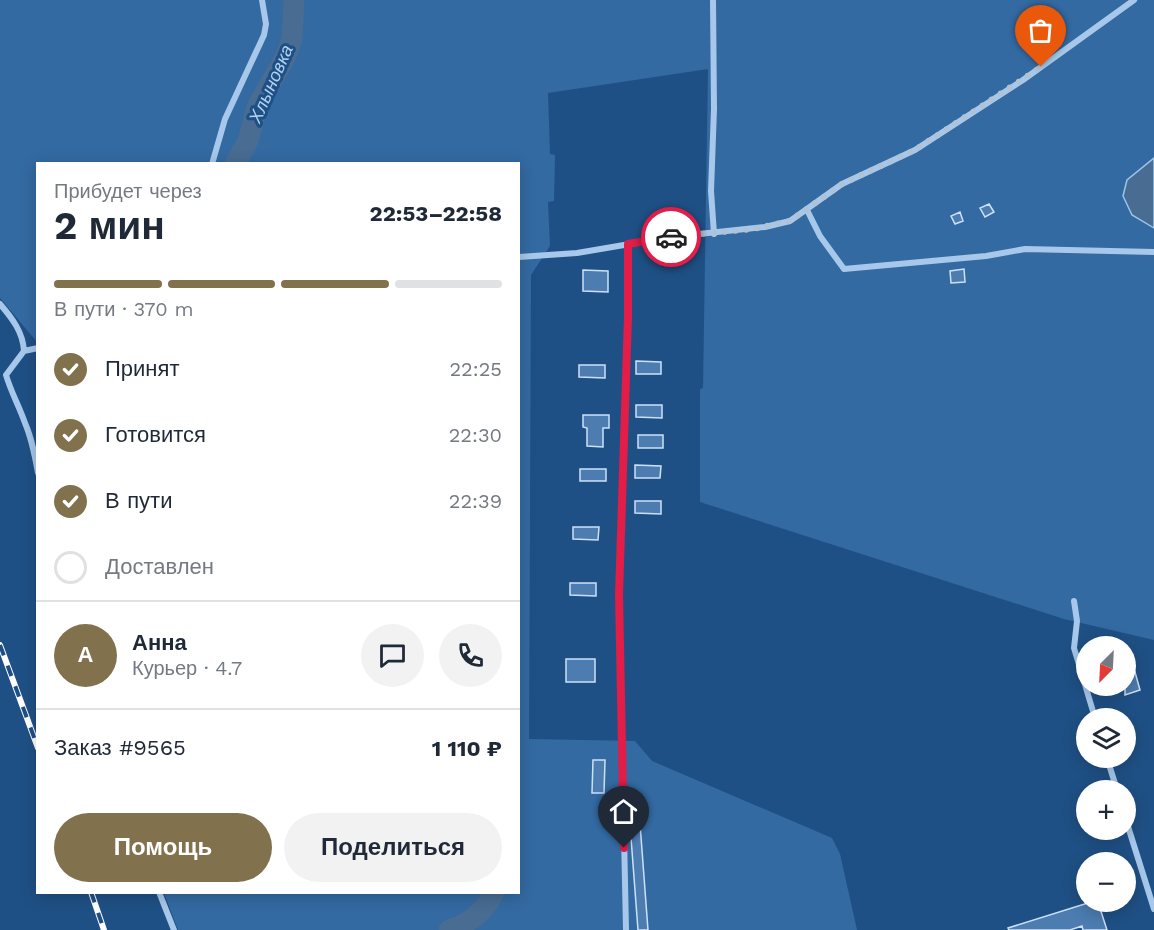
<!DOCTYPE html>
<html lang="ru">
<head>
<meta charset="utf-8">
<style>
  :root { --surface:#fff; --page:#f2f2f3; --text:#1f2937; --muted:#747a83; --line:#e0e1e3; --accent:#81714d }
  body { margin:0; font-family:"Work Sans",sans-serif; background:var(--page); color:var(--text); height:100vh; display:flex; flex-direction:column; font-size:22px; white-space:nowrap }
  * { box-sizing:border-box; margin:0 }
  p { font-size:20px; color:var(--muted) }
  .icon { flex:none; width:33px; height:33px; fill:none; stroke:currentColor; stroke-width:2; stroke-linecap:round; stroke-linejoin:round }
  .map { position:relative; flex:1; overflow:hidden }
  .side { position:absolute; left:36px; top:162px; width:484px; height:732px; display:flex; flex-direction:column; background:var(--surface); border-radius:0px; box-shadow:0 3px 15px #0003 }
  .side>* { flex:none }
  .needle { width:39px; rotate:204deg }
  .tools { position:absolute; left:1076px; top:636px; display:grid; gap:12px }
  .tools a { display:grid; place-items:center; width:60px; height:60px; border-radius:50%; background:var(--surface); box-shadow:0 3px 15px #0003; font-size:30px }
  .pin { position:absolute; display:grid; place-items:center; width:51px; height:51px; color:#fff; margin:-62px -26px; border-radius:50% 50% 50% 0; rotate:-45deg; box-shadow:0 0 6px #0007 }
  .pin .icon { rotate:45deg }
  .courier { position:absolute; display:grid; place-items:center; width:60px; height:60px; margin:-30px; border:4px solid #e11d48; border-radius:50%; background:#fff; color:#222; box-shadow:0 2px 8px #0007 }
  .overview em { font-style:normal; font-weight:700 }
  .overview div { display:flex; flex-direction:column-reverse }
  .overview { display:flex; align-items:center; justify-content:space-between; height:102px; padding:0 18px }
  h1 { font-size:39px; font-weight:700; line-height:45px }
  .bar { display:grid; grid-template-columns:repeat(4,1fr); gap:9px 6px; align-content:center; height:72px; padding:0 18px }
  .bar i { height:8px; border-radius:4px; background:var(--line) }
  .bar .on { background:var(--accent) }
  .bar p { grid-column:span 4 }
  .line { display:flex; align-items:center; gap:15px; padding:0 18px; border-top:2px solid var(--line) }
  .line div { flex:1 }
  .round { display:grid; place-items:center; flex:none; width:63px; height:63px; border-radius:32px; background:var(--page) }
  ol { padding:0 18px; list-style:none }
  li { display:flex; align-items:center; gap:18px; height:66px }
  li p { margin-inline-start:auto }
  li .icon { padding:6px; border-radius:50%; background:var(--accent); color:#fff; stroke-width:4 }
  li:last-child { color:var(--muted) }
  li i { width:33px; height:33px; border:3px solid var(--line); border-radius:50% }
  .primary-button { display:flex; gap:12px; margin-top:auto; padding:12px 18px }
  .primary-button a { flex:1; height:69px; border-radius:36px; background:var(--accent); color:#fff; font-size:24px; font-weight:700; line-height:69px; text-align:center }
  .primary-button a+a { background:var(--page); color:var(--text) }
  .map>svg:first-child { display:block }
  .green { fill:#336aa2 }
  .water { fill:#486c92; stroke:#9bc4eb; stroke-width:1.5 }
  .lines { fill:none; stroke-linecap:round; stroke-linejoin:round }
  .river { stroke:#486c92; stroke-width:21 }
  .building { fill:#4c7cb0; stroke:#cce1f7; stroke-width:1.5 }
  .street { stroke:#a7c8ea; stroke-width:6 }
  .rail-casing { stroke:#fff; stroke-width:6 }
  .rail { stroke:#1f5085; stroke-width:4; stroke-dasharray:11; stroke-linecap:butt }
  .done { stroke:#b1c2d4; stroke-width:6; stroke-dasharray:0 10.8 }
  .route { stroke:#e11d48; stroke-width:8 }
  .labels { text-anchor:middle; stroke-width:6; stroke-linejoin:round; paint-order:stroke }
  .water-label { font-size:18px; font-style:italic; fill:#b3d2f1; stroke:#1f5085 }
</style>
</head>
<body>
<div class="map">
<svg width="1154" height="930" viewBox="0 0 1154 930">
  <rect width="100%" height="100%" fill="#1f5085"/>
  <path class="green" d="M0 0H1154V640L1064 619 700 502V389L703 388 708 69 548 93 550 154 555 155 554 201 548 202 550 246 531 275 529 739 635 741 652 761 832 838 840 854 857 930H178L164 893 519 892V164H38L37 342 0 298Z"/>
  <path class="water" d="M1154 158V228L1132 215 1123 196 1127 180Z"/>
  <g class="lines">
    <path class="river" d="M235 164 248 141 257 107 286 56 292 39 294 0
      M449 930C469 924 485 911 494 892"/>
  </g>
  <path class="building" d="M989 204 994 212 985 217 980 208Z
    M960 212 963 221 955 224 951 216Z
    M964 269 965 282 951 283 950 271Z
    M583 270 608 271V292L583 291Z
    M636 361 661 362V374H636Z
    M579 365H605V378L579 377Z
    M636 405H662V418L636 417Z
    M583 415H609V428H603V447L587 446V428L583 427Z
    M638 435H663V448H638Z
    M635 465 661 466 660 478H635Z
    M580 469H606V481H580Z
    M635 501H661V514L635 513Z
    M573 527H599L598 540 573 539Z
    M570 583H596V596L570 595Z
    M566 659H595V682H566Z
    M1135 672 1140 690 1125 695V675Z
    M593 760H605L604 793H592Z
    M638 797 648 930H638L628 798Z
    M1091 902H1098L1107 930H1083L1082 926 1070 930H1009L1008 928Z"/>
  <g class="lines">
    <path class="street" d="M713 0 714 109 711 191 714 234
      M212 164 225 119 264 35 266 24 262 0
      M807 210 820 236 844 269 986 256 1025 249 1154 252
      M519 257 577 253 671 237 765 227 790 221 842 184 915 150 1023 80 1134 0
      M0 304C12 318 23 332 24 351L6 375C11 392 19 406 25 423 32 439 35 456 38 473
      M24 351 38 348
      M1074 601 1077 621 1074 648 1095 718
      M1107 758 1117 790
      M1125 817 1154 909
      M159 892 174 930
      M626 930 619 595 628 316V244"/>
    <defs>
      <path id="rail" d="M0 645 38 748
        M91 892 104 930"/>
    </defs>
    <use href="#rail" class="rail-casing"/>
    <use href="#rail" class="rail"/>
  </g>
  <g class="lines">
    <path class="done" d="M671 237 753 229 790 221 842 184 915 150 1041 67"/>
    <path class="route" d="M624 848 619 595 628 316V244L671 237"/>
  </g>
  <g class="labels">
    <g class="water-label">
      <text transform="translate(271 84) rotate(-66)" y="6">Хлыновка</text>
    </g>
  </g>
</svg>
<div class="tools">
<a><svg class="needle" viewBox="-14 -14 28 28"><path d="M0-13l5 13h-10z" fill="#e53935"/><path d="M0 13l5-13h-10z" fill="#747a83"/></svg></a>
<a><svg class="icon" aria-label="layers" viewBox="0 0 24 24"><path d="M12 4l9 5-9 5-9-5zM3 14l9 5 9-5"/></svg></a>
<a>+</a>
<a>−</a>
</div>
<div class="pin" style="left:1041px;top:67px;background:#ea580c"><svg class="icon" aria-label="bag" viewBox="0 0 24 24"><path d="M5 8h14l-1 12H6zM9 8a3 3 0 0 1 6 0"/></svg></div>
<div class="pin" style="left:624px;top:848px;background:#1f2937"><svg class="icon" aria-label="home" viewBox="0 0 24 24"><path d="M3 11l9-7 9 7M6 9v11h12V9"/></svg></div>
<div class="courier" style="left:671px;top:237px"><svg class="icon" aria-label="car" viewBox="0 0 24 24"><path d="M5 17H2v-5l4-1 3-4h7l3 4 3 1v5h-3M9 17h6M6 11h13"/><circle cx="7" cy="17" r="2"/><circle cx="17" cy="17" r="2"/></svg></div>
<section class="side">
<div class="overview"><div><h1>2 мин</h1><p>Прибудет через</p></div><em>22:53–22:58</em></div>
<div class="bar"><i class="on"></i><i class="on"></i><i class="on"></i><i></i><p>В пути · 370 m</p></div>
<ol>
<li><svg class="icon" aria-label="check" viewBox="0 0 24 24"><path d="M5 12l5 5 9-10"/></svg>Принят<p>22:25</p></li>
<li><svg class="icon" aria-label="check" viewBox="0 0 24 24"><path d="M5 12l5 5 9-10"/></svg>Готовится<p>22:30</p></li>
<li><svg class="icon" aria-label="check" viewBox="0 0 24 24"><path d="M5 12l5 5 9-10"/></svg>В пути<p>22:39</p></li>
<li><i></i>Доставлен</li>
</ol>
<div class="line" style="height:108px"><b class="round" style="background:var(--accent);color:#fff">А</b><div><b>Анна</b><p>Курьер · 4.7</p></div><a class="round"><svg class="icon" aria-label="chat" viewBox="0 0 24 24"><path d="M4 5h16v11H9l-5 4z"/></svg></a><a class="round"><svg class="icon" aria-label="phone" viewBox="0 0 24 24"><path d="M5 4h4l2 5-3 2q2 4 5 5l2-3 5 2v4C11 20 4 13 5 4z"/></svg></a></div>
<div class="line" style="height:78px"><div>Заказ #9565</div><b>1 110 ₽</b></div>
<div class="primary-button"><a>Помощь</a><a>Поделиться</a></div>
</section>
</div>
</body>
</html>
